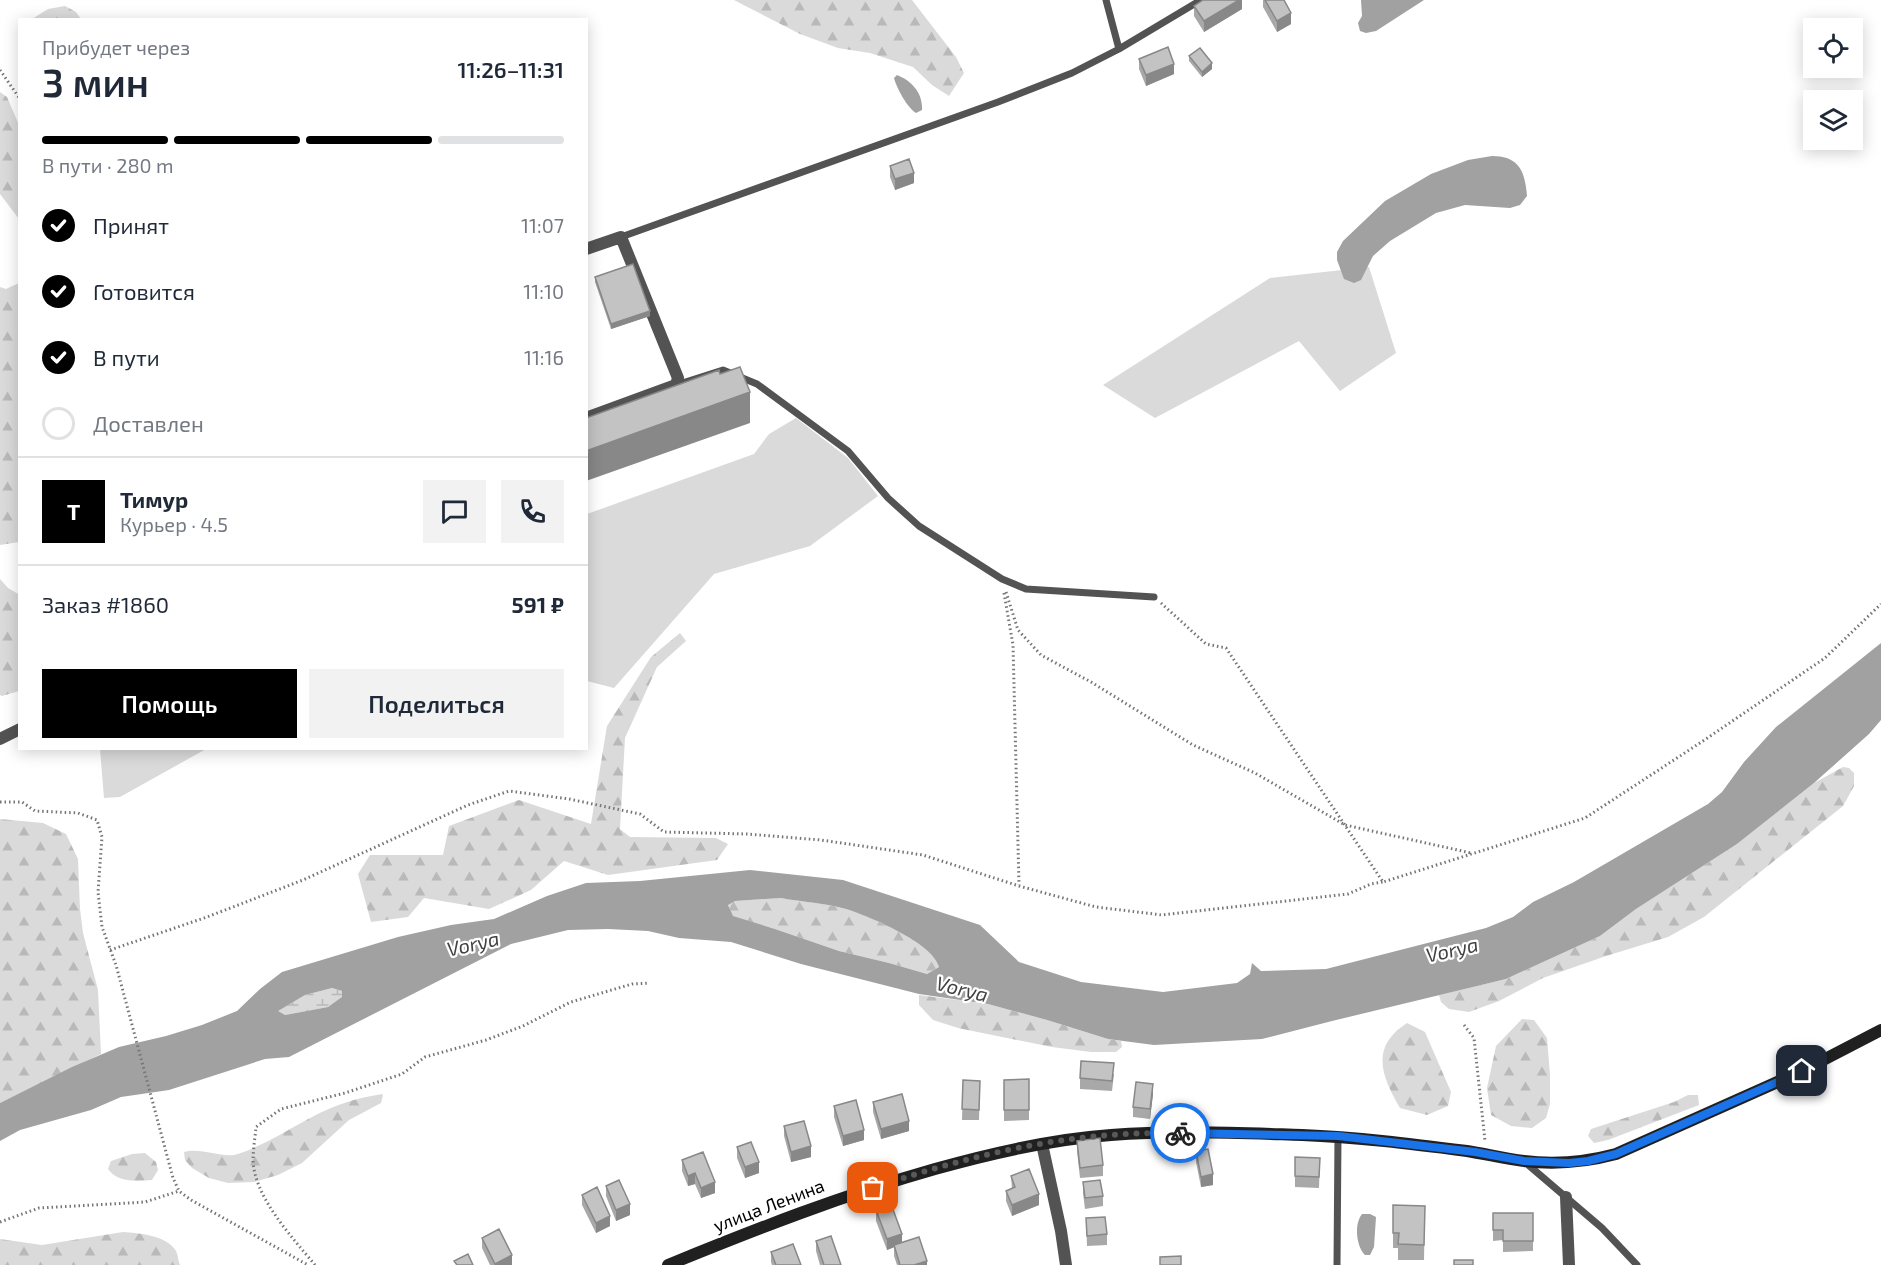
<!DOCTYPE html>
<html lang="ru">
<head>
<meta charset="utf-8">
<style>
  :root { --surface:#fff; --page:#f2f2f3; --text:#1f2937; --muted:#747a83; --line:#e0e1e3; --accent:#000 }
  body { margin:0; font-family:"Exo 2",sans-serif; background:var(--page); color:var(--text); height:100vh; display:flex; flex-direction:column; font-size:22px; white-space:nowrap }
  * { box-sizing:border-box; margin:0 }
  p { font-size:20px; color:var(--muted) }
  .icon { flex:none; width:33px; height:33px; fill:none; stroke:currentColor; stroke-width:2; stroke-linecap:round; stroke-linejoin:round }
  .map { position:relative; flex:1; overflow:hidden }
  .drawer { position:absolute; left:18px; top:18px; width:570px; height:732px; display:flex; flex-direction:column; background:var(--surface); border-radius:0px; box-shadow:0 3px 15px #0003 }
  .drawer>* { flex:none }
  .tools { position:absolute; left:1803px; top:18px; display:grid; gap:12px }
  .tools a { display:grid; place-items:center; width:60px; height:60px; border-radius:0px; background:var(--surface); box-shadow:0 3px 15px #0003; font-size:30px }
  .pin { position:absolute; display:grid; place-items:center; width:51px; height:51px; color:#fff; margin:-26px; border-radius:12px; box-shadow:0 3px 9px #0006 }
  .courier { position:absolute; display:grid; place-items:center; width:60px; height:60px; margin:-30px; border:4px solid #1a73e8; border-radius:50%; background:#fff; color:#222; box-shadow:0 2px 8px #0007 }
  .headline em { font-style:normal; font-weight:600 }
  .headline div { display:flex; flex-direction:column-reverse }
  .headline { display:flex; align-items:center; justify-content:space-between; height:102px; padding:0 24px }
  h1 { font-size:39px; font-weight:600; line-height:45px }
  .bar { display:grid; grid-template-columns:repeat(4,1fr); gap:9px 6px; align-content:center; height:72px; padding:0 24px }
  .bar i { height:8px; border-radius:4px; background:var(--line) }
  .bar .selected { background:var(--accent) }
  .bar p { grid-column:span 4 }
  .line { display:flex; align-items:center; gap:15px; padding:0 24px; border-top:2px solid var(--line) }
  .line div { flex:1 }
  .round { display:grid; place-items:center; flex:none; width:63px; height:63px; border-radius:0px; background:var(--page) }
  ol { padding:0 24px; list-style:none }
  li { display:flex; align-items:center; gap:18px; height:66px }
  li p { margin-inline-start:auto }
  li .icon { padding:6px; border-radius:50%; background:var(--accent); color:#fff; stroke-width:4 }
  li:last-child { color:var(--muted) }
  li i { width:33px; height:33px; border:3px solid var(--line); border-radius:50% }
  .button { display:flex; gap:12px; margin-top:auto; padding:12px 24px }
  .button a { flex:1; height:69px; border-radius:0px; background:var(--accent); color:#fff; font-size:24px; font-weight:600; line-height:69px; text-align:center }
  .button a+a { background:var(--page); color:var(--text) }
  .map>svg:first-child { display:block }
  .green { fill:#dadada }
  .forest { fill:url(#forest-firs) }
  .wetland { fill:url(#wetland-marsh) }
  .water { fill:#a1a1a1; fill-rule:evenodd }
  .lines { fill:none; stroke-linecap:round; stroke-linejoin:round }
  .path { stroke:#757575; stroke-width:3; stroke-dasharray:1.5 3; stroke-linecap:butt }
  .lane { stroke:#535353; stroke-width:7 }
  .street { stroke:#535353; stroke-width:12 }
  .secondary { stroke:#202020; stroke-width:12 }
  .wall { fill:#a8a8a8 }
  .shaded-wall { fill:#888 }
  .building { fill:#c3c3c3; stroke:#888; stroke-width:1.5 }
  .done { stroke:#595959; stroke-width:6; stroke-dasharray:0 10.8 }
  .route { stroke:#1a73e8; stroke-width:8 }
  .labels { text-anchor:middle; stroke-width:4.5; stroke-linejoin:round; paint-order:stroke }
  .street-label { font-size:18px; fill:#000; stroke:#fff }
  .water-label { font-size:20px; font-style:italic; fill:#424242; stroke:#fff }
</style>
</head>
<body>
<div class="map">
<svg width="1881" height="1265" viewBox="0 0 1881 1265">
  <defs>
    <pattern id="forest-firs" width="22" height="20" patternUnits="userSpaceOnUse" patternTransform="scale(1.5)"><rect width="22" height="20" fill="#dadada"/><path d="M5 1l3.5 6h-7zM16 11l3.5 6h-7z" fill="#b9b9b9"/></pattern>
    <pattern id="wetland-marsh" width="20" height="14" patternUnits="userSpaceOnUse" patternTransform="scale(1.5)"><rect width="20" height="14" fill="#dadada"/><path d="M1 5h8M5 5V1M11 12h8M15 12V8" fill="none" stroke="#b9b9b9"/></pattern>
  </defs>
  <rect width="100%" height="100%" fill="#fff"/>
  <path class="green" d="M1369 267 1396 353 1340 391 1299 341 1155 418 1103 385 1270 278Z
    M796 418 848 458 878 496 810 546 714 574 614 688 587 681V514L754 454 769 434Z
    M100 749V748L206 749 120 797 104 798Z"/>
  <path class="forest" d="M734 0H912L956 57 964 73 949 96 932 85 913 67 870 53 838 48 800 34Z
    M65 6 76 12 81 19H32L48 9Z
    M0 92 7 97 19 125V219L0 194Z
    M19 283V542L0 545V287L6 289Z
    M0 579 8 588 20 595 19 691 2 696 0 695Z
    M680 633 686 641 657 667 625 738 620 829 630 837 716 838 728 844 717 860 608 875 564 861 531 890 489 909 424 898 408 917 371 922 358 874 370 855H443L449 826 519 800 591 824 607 726 651 657Z
    M1843 767 1849 768 1854 773V786L1843 806 1704 917 1668 937 1606 956 1543 978 1499 1001 1469 1012 1449 1009 1441 1002 1439 995 1506 979 1600 936 1636 909 1737 844 1814 783Z
    M0 819 43 823 66 834 78 859 80 909 83 933 98 990 101 1054 0 1103Z
    M781 898C802 902 825 903 846 909 869 916 932 942 939 967L927 974 889 963 839 951 775 929 732 916 728 904 735 901Z
    M919 995 988 1004 1047 1020 1108 1039 1121 1041 1122 1047 1116 1052H1091L1052 1047 958 1028 933 1020 919 1005Z
    M1522 1019 1534 1020 1547 1038 1550 1075V1104L1546 1118 1532 1128 1511 1126 1491 1115 1487 1088 1496 1046Z
    M1407 1023 1425 1032 1451 1092 1448 1106 1427 1115 1400 1108C1381 1075 1370 1047 1407 1023Z
    M382 1094 383 1095 381 1103 349 1120 302 1163 278 1175 254 1182 228 1183 209 1178 192 1168 185 1160 184 1152C202 1147 223 1159 238 1154 265 1145 287 1130 312 1117 334 1105 357 1098 382 1094Z
    M1688 1095H1698L1699 1105 1608 1140 1594 1143 1588 1136 1591 1129 1674 1102Z
    M145 1153 156 1162 158 1170 152 1180C136 1181 118 1183 108 1169L111 1161 132 1154Z
    M123 1232C138 1233 167 1235 176 1251 178 1255 178 1261 180 1265H0V1239L42 1245Z"/>
  <path class="wetland" d="M332 988 342 991V998L328 1007 285 1015 277 1011 305 995Z"/>
  <path class="water" d="M1361 0H1424L1376 31 1366 33 1360 31 1358 23 1362 16Z
    M897 75C912 81 923 93 922 110L916 113C907 107 897 89 894 78Z
    M1492 156C1519 156 1525 171 1527 196L1520 205 1510 208 1465 205 1436 213 1390 241 1373 256 1361 280 1354 283 1344 279 1337 260V252L1343 241 1385 201 1431 174 1468 160Z
    M1881 643V720L1869 734 1814 783 1737 844 1636 909 1600 936 1506 979 1332 1021 1262 1039 1154 1045 1108 1039 1047 1020 988 1004 919 994 801 964 731 942 679 938 648 931 608 929 568 930 511 944 289 1057 265 1059 169 1090 121 1097 91 1110 20 1130 0 1141V1103L72 1067 119 1047 166 1036 202 1025 237 1011 260 989 282 972 398 937 451 925 494 919 547 896 586 883 640 881 750 870 843 880 980 925 1019 962 1081 982 1163 992 1237 983 1250 974 1252 963 1261 971 1326 969 1486 928 1513 917 1533 902 1574 882 1708 804 1722 792 1744 762 1776 727ZM781 898C802 902 825 903 846 909 869 916 933 943 939 967L927 974 889 963 839 951 775 929 733 916 728 905 735 901ZM332 988 342 991V997L328 1007 285 1015 278 1011 305 995Z
    M1362 1214H1370L1376 1217 1374 1247 1370 1255H1365C1356 1246 1354 1224 1362 1214Z"/>
  <g class="lines">
    <path class="path" d="M0 70 20 99
      M1006 592 1018 630 1041 655 1091 682 1193 745 1255 773 1345 825 1471 853
      M1004 593 1013 645 1019 885
      M1161 603 1206 644 1226 648 1383 882 1585 818 1703 741 1825 658 1881 604
      M0 802H22L35 811 78 813 97 820 102 837 98 892 102 927 116 965 173 1178 179 1191 191 1200 308 1265
      M110 950 207 917 303 880 468 805 509 791 569 799 640 814 664 832 747 834 821 840 923 855 1019 886 1096 907 1162 915 1348 894 1371 884 1383 882
      M1464 1025 1474 1038 1485 1141
      M0 1222 39 1208 145 1202 179 1191
      M315 1265C292 1237 255 1198 253 1161 253 1150 255 1138 256 1127L281 1109 345 1093 402 1074 425 1057 486 1040 523 1026 571 1002 632 984 649 983"/>
    <path class="lane" d="M1106 0 1119 49
      M621 237 998 102 1072 73 1119 49 1201 0
      M676 385 723 370 757 384 848 451 888 498 919 526 1002 579 1026 589 1154 597
      M1526 1163 1602 1228 1637 1265
      M1337 1265 1338 1136"/>
    <path class="street" d="M586 249 621 237 678 378 676 385 586 418
      M0 739 20 729
      M1042 1144 1061 1231 1066 1265
      M1566 1197 1569 1265"/>
    <path class="secondary" d="M668 1265C756 1229 843 1195 935 1169 992 1153 1052 1139 1111 1135 1175 1130 1239 1133 1302 1135 1357 1137 1412 1144 1467 1151 1486 1154 1505 1159 1524 1161 1556 1165 1586 1162 1616 1154L1802 1071 1881 1030"/>
  </g>
  <path class="wall" d="M1242 0V9L1204 32 1194 16V6Z
    M1263 0H1284L1291 24 1277 32 1263 7Z
    M1189 56 1212 69 1202 77 1189 61Z
    M1139 59 1174 74 1146 86 1139 69Z
    M890 166 914 183 895 190 890 177Z
    M595 277 650 316 611 329 595 282Z
    M1114 1074 1112 1091 1080 1089V1078Z
    M1029 1079V1120L1004 1121V1080Z
    M963 1080 980 1081 979 1120H962Z
    M1153 1094 1150 1119 1133 1117V1107Z
    M873 1102 909 1131 881 1139 873 1112Z
    M834 1106 864 1140 843 1146 834 1117Z
    M784 1126 811 1157 791 1162 784 1136Z
    M1077 1141 1103 1165V1176L1080 1178 1077 1151Z
    M737 1147 759 1173 745 1178 737 1158Z
    M1196 1151 1213 1185 1201 1187 1196 1162Z
    M1295 1157 1320 1158 1319 1188 1295 1187Z
    M682 1160 715 1193 701 1198 695 1184 688 1186 682 1171Z
    M1011 1176 1039 1205 1012 1216 1006 1201V1191L1012 1189Z
    M1083 1182 1103 1196V1206L1085 1209 1083 1193Z
    M606 1186 630 1215 616 1221 606 1196Z
    M582 1195 610 1226 596 1233 582 1205Z
    M1393 1205 1425 1206 1424 1260H1398V1248H1393Z
    M876 1210 902 1243 927 1265H897L894 1256V1247L887 1250 876 1221Z
    M1493 1213H1533V1251L1503 1252V1240L1493 1241Z
    M1086 1218 1107 1234V1245L1087 1246Z
    M482 1238 512 1265H490L482 1248Z
    M816 1241 841 1265H820L816 1251Z
    M771 1252 801 1265H772L771 1262Z"/>
  <path class="shaded-wall" d="M1239 0H1242V9L1204 32V21Z
    M1291 13V24L1277 32V21Z
    M1212 63V69L1202 77V72Z
    M1174 64V74L1146 86V75Z
    M914 173V183L895 190V179Z
    M650 311V316L611 329V324Z
    M750 392V423L586 481V451Z
    M1153 1084V1094L1150 1119V1109Z
    M909 1121V1131L881 1139V1129Z
    M864 1130V1140L843 1146V1136Z
    M811 1146V1157L791 1162V1152Z
    M759 1162V1173L745 1178V1167Z
    M695 1173V1184L688 1186V1176Z
    M1213 1174V1185L1201 1187V1177Z
    M715 1182V1193L701 1198V1188Z
    M1039 1194V1205L1012 1216V1205Z
    M630 1204V1215L616 1221V1210Z
    M610 1216V1226L596 1233V1223Z
    M902 1234V1244L887 1250V1239Z
    M512 1255V1265H495V1264Z
    M927 1261V1265H914Z"/>
  <path class="building" d="M1203 0H1239L1204 21 1194 6Z
    M1265 0H1284L1291 13 1277 21Z
    M1168 47 1174 64 1146 75 1139 59Z
    M1200 48 1212 63 1202 72 1189 56Z
    M909 159 914 173 895 179 890 166Z
    M633 264 650 311 611 324 595 277Z
    M740 367 750 392 586 451V418L719 370 720 374Z
    M1081 1061 1114 1063 1112 1081 1080 1078Z
    M1029 1079V1110H1004V1080Z
    M963 1080 980 1081 979 1110 962 1109Z
    M1136 1082 1153 1084 1150 1109 1133 1107Z
    M902 1094 909 1121 881 1129 873 1102Z
    M856 1100 864 1130 843 1136 834 1106Z
    M804 1121 811 1146 791 1152 784 1126Z
    M1100 1138 1103 1165 1080 1168 1077 1141Z
    M751 1142 759 1162 745 1167 737 1147Z
    M1208 1149 1213 1174 1201 1177 1196 1151Z
    M703 1152 715 1182 701 1188 695 1173 688 1176 682 1160Z
    M1295 1157 1320 1158 1319 1177 1295 1176Z
    M1029 1169 1039 1194 1012 1205 1006 1191 1015 1187 1011 1176Z
    M619 1180 630 1204 616 1210 606 1186Z
    M1100 1180 1103 1196 1085 1198 1083 1182Z
    M597 1187 610 1216 596 1223 582 1195Z
    M891 1204 902 1234 887 1239 876 1210Z
    M1393 1205 1425 1206 1424 1245 1398 1244 1399 1233H1393Z
    M1493 1213H1533V1241H1503V1230H1493Z
    M1105 1217 1107 1234 1087 1236 1086 1218Z
    M499 1229 512 1255 495 1264 482 1238Z
    M831 1236 841 1265H824L816 1241Z
    M919 1237 927 1261 914 1265H900L894 1245Z
    M793 1244 801 1265H776L771 1252Z
    M468 1254 473 1265H457L454 1261Z
    M1181 1256V1265H1160V1257Z
    M1454 1260H1473V1265H1454Z"/>
  <g class="lines">
    <path class="done" d="M873 1188C949 1162 1030 1141 1111 1135 1134 1133 1157 1133 1180 1133"/>
    <path class="route" d="M1180 1133 1338 1136 1475 1152 1524 1161 1569 1163 1588 1161 1616 1154 1802 1071"/>
  </g>
  <g class="labels">
    <g class="street-label">
      <text transform="translate(769 1206) rotate(-21)" y="6">улица Ленина</text>
    </g>
    <g class="water-label">
      <text transform="translate(473 944) rotate(-13)" y="7">Vorya</text>
      <text transform="translate(1452 950) rotate(-13)" y="7">Vorya</text>
      <text transform="translate(962 989) rotate(14)" y="7">Vorya</text>
    </g>
  </g>
</svg>
<div class="tools">
<a><svg class="icon" aria-label="locate" viewBox="0 0 24 24"><circle cx="12" cy="12" r="6"/><path d="M12 2v4M12 18v4M2 12h4M18 12h4"/></svg></a>
<a><svg class="icon" aria-label="layers" viewBox="0 0 24 24"><path d="M12 4l9 5-9 5-9-5zM3 14l9 5 9-5"/></svg></a>
</div>
<div class="pin" style="left:873px;top:1188px;background:#ea580c"><svg class="icon" aria-label="bag" viewBox="0 0 24 24"><path d="M5 8h14l-1 12H6zM9 8a3 3 0 0 1 6 0"/></svg></div>
<div class="pin" style="left:1802px;top:1071px;background:#1f2937"><svg class="icon" aria-label="home" viewBox="0 0 24 24"><path d="M3 11l9-7 9 7M6 9v11h12V9"/></svg></div>
<div class="courier" style="left:1180px;top:1133px"><svg class="icon" aria-label="bike" viewBox="0 0 24 24"><circle cx="6" cy="16" r="4"/><circle cx="18" cy="16" r="4"/><path d="M6 16l4-8h5l3 8M10 8l3 8H6M13 5h3"/></svg></div>
<section class="drawer">
<div class="headline"><div><h1>3 мин</h1><p>Прибудет через</p></div><em>11:26–11:31</em></div>
<div class="bar"><i class="selected"></i><i class="selected"></i><i class="selected"></i><i></i><p>В пути · 280 m</p></div>
<ol>
<li><svg class="icon" aria-label="check" viewBox="0 0 24 24"><path d="M5 12l5 5 9-10"/></svg>Принят<p>11:07</p></li>
<li><svg class="icon" aria-label="check" viewBox="0 0 24 24"><path d="M5 12l5 5 9-10"/></svg>Готовится<p>11:10</p></li>
<li><svg class="icon" aria-label="check" viewBox="0 0 24 24"><path d="M5 12l5 5 9-10"/></svg>В пути<p>11:16</p></li>
<li><i></i>Доставлен</li>
</ol>
<div class="line" style="height:108px"><b class="round" style="background:var(--accent);color:#fff">Т</b><div><b>Тимур</b><p>Курьер · 4.5</p></div><a class="round"><svg class="icon" aria-label="chat" viewBox="0 0 24 24"><path d="M4 5h16v11H9l-5 4z"/></svg></a><a class="round"><svg class="icon" aria-label="phone" viewBox="0 0 24 24"><path d="M5 4h4l2 5-3 2q2 4 5 5l2-3 5 2v4C11 20 4 13 5 4z"/></svg></a></div>
<div class="line" style="height:78px"><div>Заказ #1860</div><b>591 ₽</b></div>
<div class="button"><a>Помощь</a><a>Поделиться</a></div>
</section>
</div>
</body>
</html>
